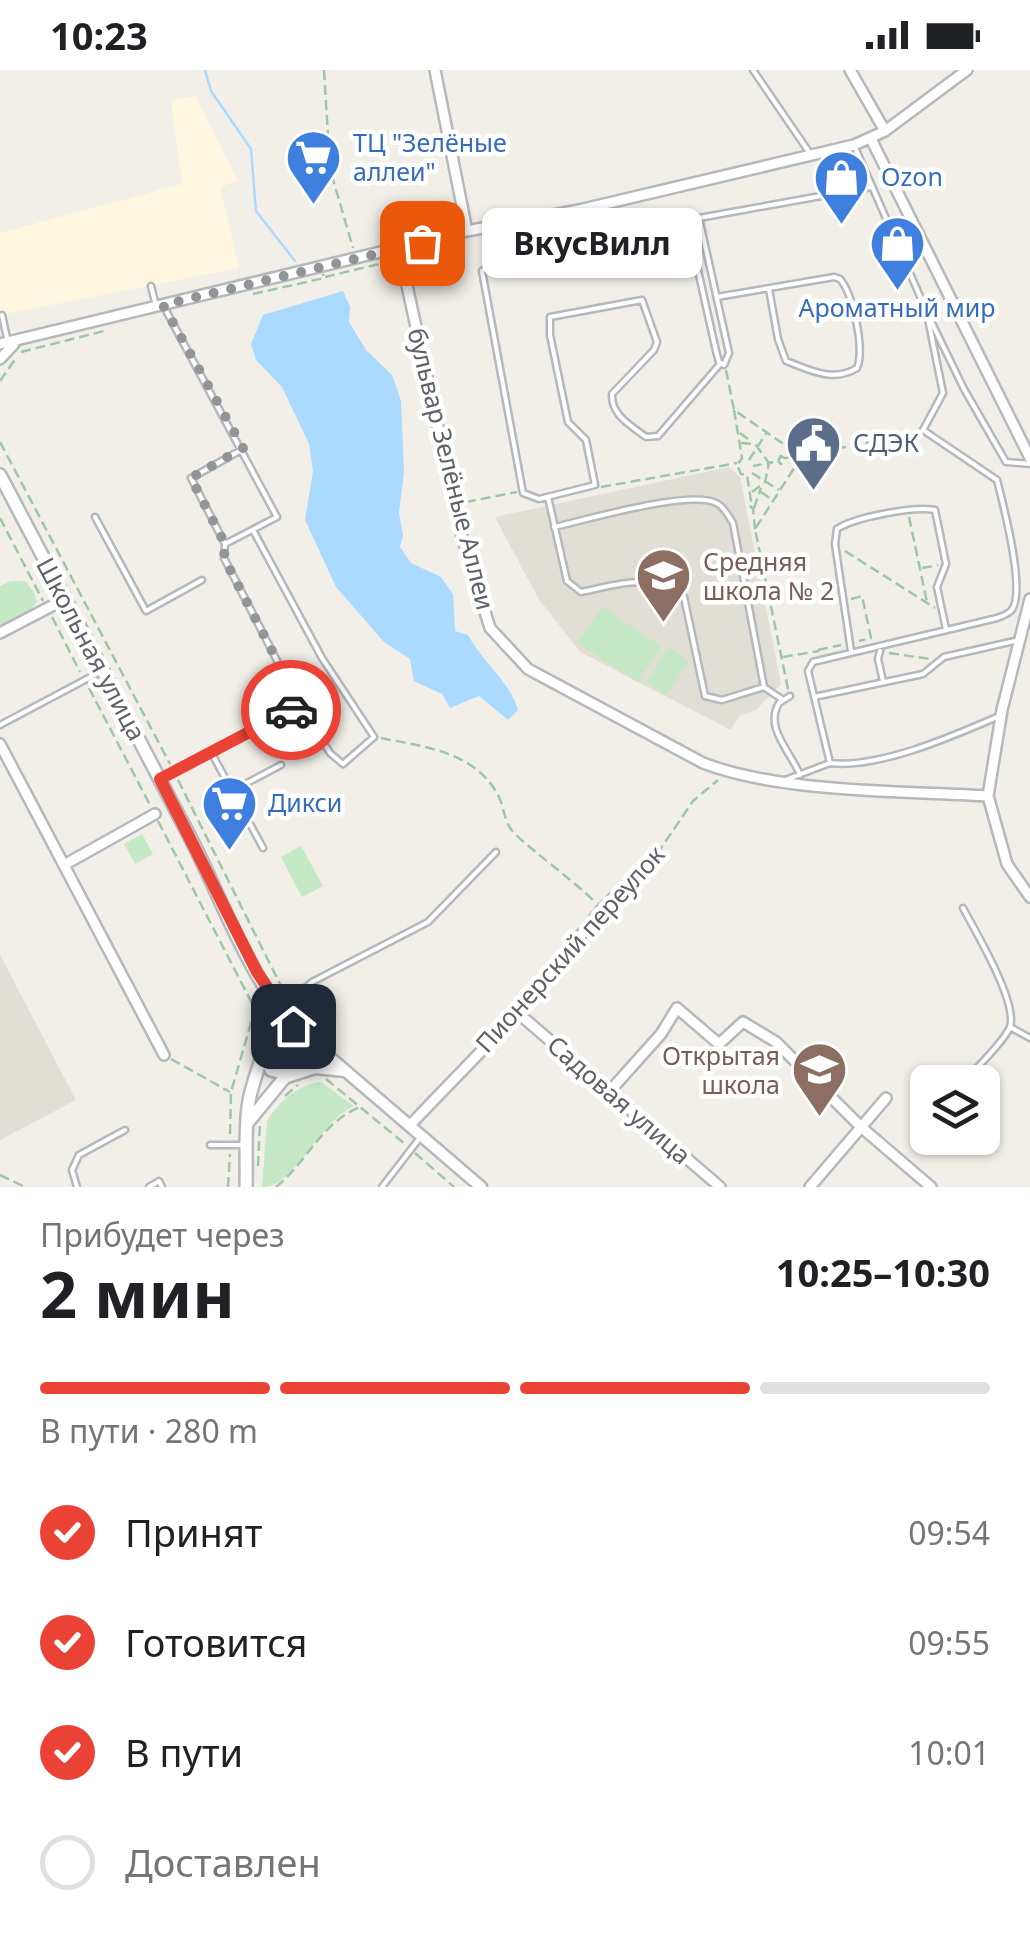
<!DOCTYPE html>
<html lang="ru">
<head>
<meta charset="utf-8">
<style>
  :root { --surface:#fff; --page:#f2f2f2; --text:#202124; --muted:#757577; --line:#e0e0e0; --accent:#ea4335 }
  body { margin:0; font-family:"Noto Sans",sans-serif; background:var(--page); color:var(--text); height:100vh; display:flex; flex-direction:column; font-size:38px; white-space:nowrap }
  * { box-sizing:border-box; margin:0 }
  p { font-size:32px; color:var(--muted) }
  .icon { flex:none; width:55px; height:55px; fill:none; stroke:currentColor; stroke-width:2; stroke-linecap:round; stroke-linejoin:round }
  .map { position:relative; height:1117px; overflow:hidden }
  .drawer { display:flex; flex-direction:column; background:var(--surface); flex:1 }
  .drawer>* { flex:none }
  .fabs { position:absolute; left:910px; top:995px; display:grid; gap:20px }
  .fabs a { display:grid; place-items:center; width:90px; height:90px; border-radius:15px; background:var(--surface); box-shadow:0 2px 8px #0004; font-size:50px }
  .pin { position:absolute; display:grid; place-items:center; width:85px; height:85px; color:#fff; margin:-42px; border-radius:20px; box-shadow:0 5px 15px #0006 }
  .courier { position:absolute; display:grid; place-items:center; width:100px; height:100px; margin:-50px; border:8px solid #ea4335; border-radius:50%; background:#fff; color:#222; box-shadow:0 2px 12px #0007 }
  .bubble { position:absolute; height:70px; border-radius:15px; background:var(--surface); box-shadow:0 2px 8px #0004; font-size:32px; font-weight:700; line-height:70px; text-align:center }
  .head em { font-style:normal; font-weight:700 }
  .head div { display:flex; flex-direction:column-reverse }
  .head { display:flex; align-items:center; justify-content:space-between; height:170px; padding:0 40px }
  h1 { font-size:65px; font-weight:700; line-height:75px }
  .bar { display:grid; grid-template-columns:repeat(4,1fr); gap:15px 10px; align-content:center; height:120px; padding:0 40px }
  .bar i { height:12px; border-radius:8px; background:var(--line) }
  .bar .on { background:var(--accent) }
  .bar p { grid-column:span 4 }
  ol { padding:0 40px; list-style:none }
  li { display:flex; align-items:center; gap:30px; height:110px }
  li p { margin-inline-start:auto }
  li .icon { padding:10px; border-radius:50%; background:var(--accent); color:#fff; stroke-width:4 }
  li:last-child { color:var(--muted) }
  li i { width:55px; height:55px; border:5px solid var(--line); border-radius:50% }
  .status { display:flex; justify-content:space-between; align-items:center; height:70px; padding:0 50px; background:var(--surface); direction:ltr }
  .status svg { height:28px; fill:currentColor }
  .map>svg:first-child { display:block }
  .commercial { fill:#fef7e0 }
  .education { fill:#e1ded6 }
  .green { fill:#c5e8c5 }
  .water { fill:#aadaff }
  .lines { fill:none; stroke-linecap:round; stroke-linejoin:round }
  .stream { stroke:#aadaff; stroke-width:2.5 }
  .service-casing { stroke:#b5b8bc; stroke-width:9 }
  .minor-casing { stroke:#b5b8bc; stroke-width:14 }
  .tertiary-casing { stroke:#b5b8bc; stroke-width:15 }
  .secondary-casing { stroke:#b6babf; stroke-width:16 }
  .path { stroke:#9cc7a9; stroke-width:2.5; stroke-dasharray:10 5; stroke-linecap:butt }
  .service { stroke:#fff; stroke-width:4 }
  .minor { stroke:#fff; stroke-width:9 }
  .tertiary { stroke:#fff; stroke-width:10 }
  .secondary { stroke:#fff; stroke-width:11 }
  .done { stroke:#929495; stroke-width:10; stroke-dasharray:0 18 }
  .route { stroke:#ea4335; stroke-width:12 }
  .labels { text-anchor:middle; stroke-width:9; stroke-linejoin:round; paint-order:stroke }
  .shop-label { font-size:25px; fill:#366cbe; stroke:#fff; text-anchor:start }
  .service-label { font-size:25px; fill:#4e5e75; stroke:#fff; text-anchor:start }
  .street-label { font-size:25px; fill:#5f6368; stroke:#fff }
  .education-label { font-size:25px; fill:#785e54; stroke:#fff; text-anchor:start }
</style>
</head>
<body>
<div class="status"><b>10:23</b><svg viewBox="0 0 49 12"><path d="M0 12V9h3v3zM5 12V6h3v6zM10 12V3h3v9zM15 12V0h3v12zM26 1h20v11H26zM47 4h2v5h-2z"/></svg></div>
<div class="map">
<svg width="1030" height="1117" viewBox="0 0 1030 1117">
  <rect width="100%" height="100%" fill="#f1efe8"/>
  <path class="commercial" d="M195 26 238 111 220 117 239 198 0 245V163L182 114 171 30Z"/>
  <path class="education" d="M729 397 740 407 781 614 756 640 739 646 731 660 580 582 538 528 495 447Z
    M0 885 76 1030 0 1070Z"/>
  <path class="green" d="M11 511H25L34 522 37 532 29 541 0 558V516Z
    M602 537 661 577 637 612 578 573Z
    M669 577 689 591 666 625 646 612Z
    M142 764 153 784 135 794 124 774Z
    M301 776 323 816 302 827 281 787Z
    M321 1012 354 1036C318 1052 296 1117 262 1117L267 1051C278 1032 299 1014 321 1012Z"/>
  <path class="water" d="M343 221 350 237 349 252 366 280 392 305 401 331 404 402 399 443 403 465 400 477 411 493 441 507 453 524 455 561 468 565C483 593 509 610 518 640L508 650 479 626 450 638 442 624 414 611 410 589 384 572 336 517 305 450 313 401 309 374 282 317 256 290 251 274 263 245Z"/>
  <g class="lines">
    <path class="stream" d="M205 0 211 21 251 79 256 141 295 191"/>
    <defs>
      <path id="service" d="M753 0 811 85
        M854 75 926 240
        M579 140 584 172 499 189 482 201 523 423 539 429 595 415 586 370 568 352 550 265V247L642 230 657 272 654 280 612 324C611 345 630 355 646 367L658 366 720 294
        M699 148 871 117
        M586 172 687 151 716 281 719 292 724 295 729 283 699 148 687 151
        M151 216 155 232
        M717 227 834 207 840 209C853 224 865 279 857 298 833 313 810 300 786 291L778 269 769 219
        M163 235 277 447 225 474
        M2 245 7 268
        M930 249 964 319 1006 392 1030 394
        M243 379 191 408 225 474 224 488 300 635 330 683 343 694 374 667 322 588 254 462
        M548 427 567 511 581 522C621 514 648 502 684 527L705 626 722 630 764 617 783 630
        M95 447 146 541 202 510
        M554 457C586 450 694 418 718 434 724 437 729 447 733 453L764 617
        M851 581 835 474 837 459C855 447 914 436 935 440L946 494 937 517 946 559
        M880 581 878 589 883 611
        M790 626 779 633C764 658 791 682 800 705
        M814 627 923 604 944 587 1019 570
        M0 655 98 603
        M211 682 263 778
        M830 693C878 699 953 666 997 647
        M163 708 300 635
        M785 710 830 693 808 601 813 592 997 548C1001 547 1007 544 1011 541 1027 523 1003 434 997 410L923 360 943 323 926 239
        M232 721 281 695
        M963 838C975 861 1018 932 1010 957 1004 972 975 999 964 1012
        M283 936 312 912 428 852 496 782
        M1010 957 1030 968
        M210 1075H245
        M77 1117 72 1100 79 1085 125 1060
        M149 1117 159 1111 162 1117
        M382 1117 419 1069"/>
      <path id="minor" d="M435 0 467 161
        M850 0 885 61
        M871 69 1030 388
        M399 179 462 467 490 558 528 599 703 693C781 723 903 721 988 726
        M0 274 467 161 579 140 854 75 885 61 967 0
        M0 289 14 274
        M1030 529 1002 640 988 726 1007 794 1030 827
        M0 563 65 529
        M0 674 164 985
        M64 795 155 744
        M518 943 720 1117
        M609 1022 661 964 677 938 719 974 743 952 776 972 861 1057 931 1117
        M410 1055 518 943 603 838 650 793
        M810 1117 886 1028"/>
      <path id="tertiary" d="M313 973 481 1117
        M284 1008 315 998 345 1001"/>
      <path id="secondary" d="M0 405C64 527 129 649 192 771 225 835 255 928 313 973L249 1051
        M267 970 282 963 301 965
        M263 983 271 1000 287 1004
        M246 1117C247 1089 244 1058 249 1031 255 996 279 961 265 925"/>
    </defs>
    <use href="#service" class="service-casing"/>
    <use href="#minor" class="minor-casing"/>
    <use href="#tertiary" class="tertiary-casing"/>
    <use href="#secondary" class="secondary-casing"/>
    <path class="path" d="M324 0 330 99 353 178
      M412 192 459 181
      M325 207 383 193H395
      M253 224 324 208 323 204
      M21 282 108 260
      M726 300 734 340 801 386
      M0 311 16 288
      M734 340 742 388 737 395 741 404 747 405 751 431 749 435 753 439 755 459
      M740 363 752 372
      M0 372 170 694
      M741 373 755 374 769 393 753 396
      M784 388 801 387
      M749 390 767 362
      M752 403 779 420
      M601 417 737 393
      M752 422 765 412 769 393 778 391 781 386 784 388 781 394 778 391
      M761 422 774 431
      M466 432 517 422
      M754 438 761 418
      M909 447 927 532
      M0 448 43 531
      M845 481 935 538
      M922 498 938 495
      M851 529 862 526 871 568 859 571
      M52 547 80 602
      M818 580 841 575
      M889 583 930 589
      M783 587 819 581
      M89 618 150 735
      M788 619 755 459 802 386 917 362
      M381 668C425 677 472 681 497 723 505 737 503 753 516 765 541 788 569 807 594 831
      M178 710 286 926
      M158 751 255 939 231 1022 230 1066
      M657 784 693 731 718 710
      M171 989 230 1022
      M326 1009 405 1074
      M285 1026 298 1015
      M415 1083 454 1117
      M258 1096 260 1054
      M0 1105 25 1117
      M228 1117 230 1084
      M276 1117C307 1092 322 1052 360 1037"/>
    <use href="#service" class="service"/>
    <use href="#minor" class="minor"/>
    <use href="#tertiary" class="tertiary"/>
    <use href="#secondary" class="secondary"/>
  </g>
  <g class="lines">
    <path class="done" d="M291 640 300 635 224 488 225 474 191 408 243 378 163 235 422 173"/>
    <path class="route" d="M291 640 160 709 257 902 293 956"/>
  </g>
  <defs>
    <symbol id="supermarket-pin" viewBox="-11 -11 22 30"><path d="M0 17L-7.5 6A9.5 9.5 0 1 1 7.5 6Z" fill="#3f7fe0" stroke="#fff"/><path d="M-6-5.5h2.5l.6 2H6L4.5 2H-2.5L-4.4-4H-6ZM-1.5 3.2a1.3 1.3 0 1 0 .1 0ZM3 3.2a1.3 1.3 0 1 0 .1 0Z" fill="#fff"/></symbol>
    <symbol id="shop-pin" viewBox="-11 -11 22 30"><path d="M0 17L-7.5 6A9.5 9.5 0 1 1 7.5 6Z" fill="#3f7fe0" stroke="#fff"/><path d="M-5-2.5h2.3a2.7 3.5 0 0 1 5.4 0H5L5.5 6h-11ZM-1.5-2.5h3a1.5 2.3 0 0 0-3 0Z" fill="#fff"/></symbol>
    <symbol id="civic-pin" viewBox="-11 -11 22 30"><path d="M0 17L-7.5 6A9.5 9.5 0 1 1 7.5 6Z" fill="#5c6f8a" stroke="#fff"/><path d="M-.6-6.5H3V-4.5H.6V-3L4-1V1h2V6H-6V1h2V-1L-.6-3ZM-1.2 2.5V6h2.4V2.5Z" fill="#fff"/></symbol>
    <symbol id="school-pin" viewBox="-11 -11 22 30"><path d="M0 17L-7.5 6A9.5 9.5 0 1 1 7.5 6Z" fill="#8d6e63" stroke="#fff"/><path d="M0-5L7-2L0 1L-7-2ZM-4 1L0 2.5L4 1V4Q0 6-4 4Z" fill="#fff"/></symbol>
  </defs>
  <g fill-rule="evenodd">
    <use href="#supermarket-pin" x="282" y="56" width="63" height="86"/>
    <use href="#shop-pin" x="810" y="76" width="63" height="86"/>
    <use href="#shop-pin" x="866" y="142" width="63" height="86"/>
    <use href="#civic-pin" x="782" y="342" width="63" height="86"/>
    <use href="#school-pin" x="632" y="474" width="63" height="86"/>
    <use href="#supermarket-pin" x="198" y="702" width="63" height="86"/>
    <use href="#school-pin" x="788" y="968" width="63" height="86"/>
  </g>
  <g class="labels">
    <g class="shop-label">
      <text x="353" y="82">ТЦ "Зелёные<tspan x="353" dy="29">аллеи"</tspan></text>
      <text x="881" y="116">Ozon</text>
      <text x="897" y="247" text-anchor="middle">Ароматный мир</text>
      <text x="268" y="742">Дикси</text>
    </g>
    <g class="service-label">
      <text x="853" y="382">СДЭК</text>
    </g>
    <g class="street-label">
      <text transform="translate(451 399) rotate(76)" y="9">бульвар Зелёные Аллеи</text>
      <text transform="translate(91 579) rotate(62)" y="9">Школьная улица</text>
      <text transform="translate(570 879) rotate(-48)" y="9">Пионерский переулок</text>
      <text transform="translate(619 1030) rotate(41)" y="9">Садовая улица</text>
    </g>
    <g class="education-label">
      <text x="703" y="501">Средняя<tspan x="703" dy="29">школа № 2</tspan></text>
      <text x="780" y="995" text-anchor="end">Открытая<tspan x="780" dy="29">школа</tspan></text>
    </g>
  </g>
</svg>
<div class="fabs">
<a><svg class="icon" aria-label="layers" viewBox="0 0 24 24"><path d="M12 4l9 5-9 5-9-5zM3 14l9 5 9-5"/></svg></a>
</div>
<div class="pin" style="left:422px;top:173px;background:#ea580c"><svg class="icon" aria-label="bag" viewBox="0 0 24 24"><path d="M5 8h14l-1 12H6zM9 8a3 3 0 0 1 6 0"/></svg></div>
<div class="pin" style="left:293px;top:956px;background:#1f2937"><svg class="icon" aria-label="home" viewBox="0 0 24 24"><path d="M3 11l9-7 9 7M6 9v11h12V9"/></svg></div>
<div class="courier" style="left:291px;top:640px"><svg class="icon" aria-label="car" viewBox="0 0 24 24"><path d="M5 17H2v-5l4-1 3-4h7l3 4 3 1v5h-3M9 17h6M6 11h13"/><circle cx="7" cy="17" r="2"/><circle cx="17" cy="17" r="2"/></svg></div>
<div class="bubble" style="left:482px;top:138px;width:220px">ВкусВилл</div>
</div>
<section class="drawer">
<div class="head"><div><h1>2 мин</h1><p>Прибудет через</p></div><em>10:25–10:30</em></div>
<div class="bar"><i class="on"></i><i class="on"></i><i class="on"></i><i></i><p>В пути · 280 m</p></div>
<ol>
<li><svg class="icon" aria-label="check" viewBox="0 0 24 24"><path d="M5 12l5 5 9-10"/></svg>Принят<p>09:54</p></li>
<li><svg class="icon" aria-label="check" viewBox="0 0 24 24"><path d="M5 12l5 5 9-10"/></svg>Готовится<p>09:55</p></li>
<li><svg class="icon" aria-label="check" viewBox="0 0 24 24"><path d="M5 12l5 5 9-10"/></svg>В пути<p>10:01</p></li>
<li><i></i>Доставлен</li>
</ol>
</section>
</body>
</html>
